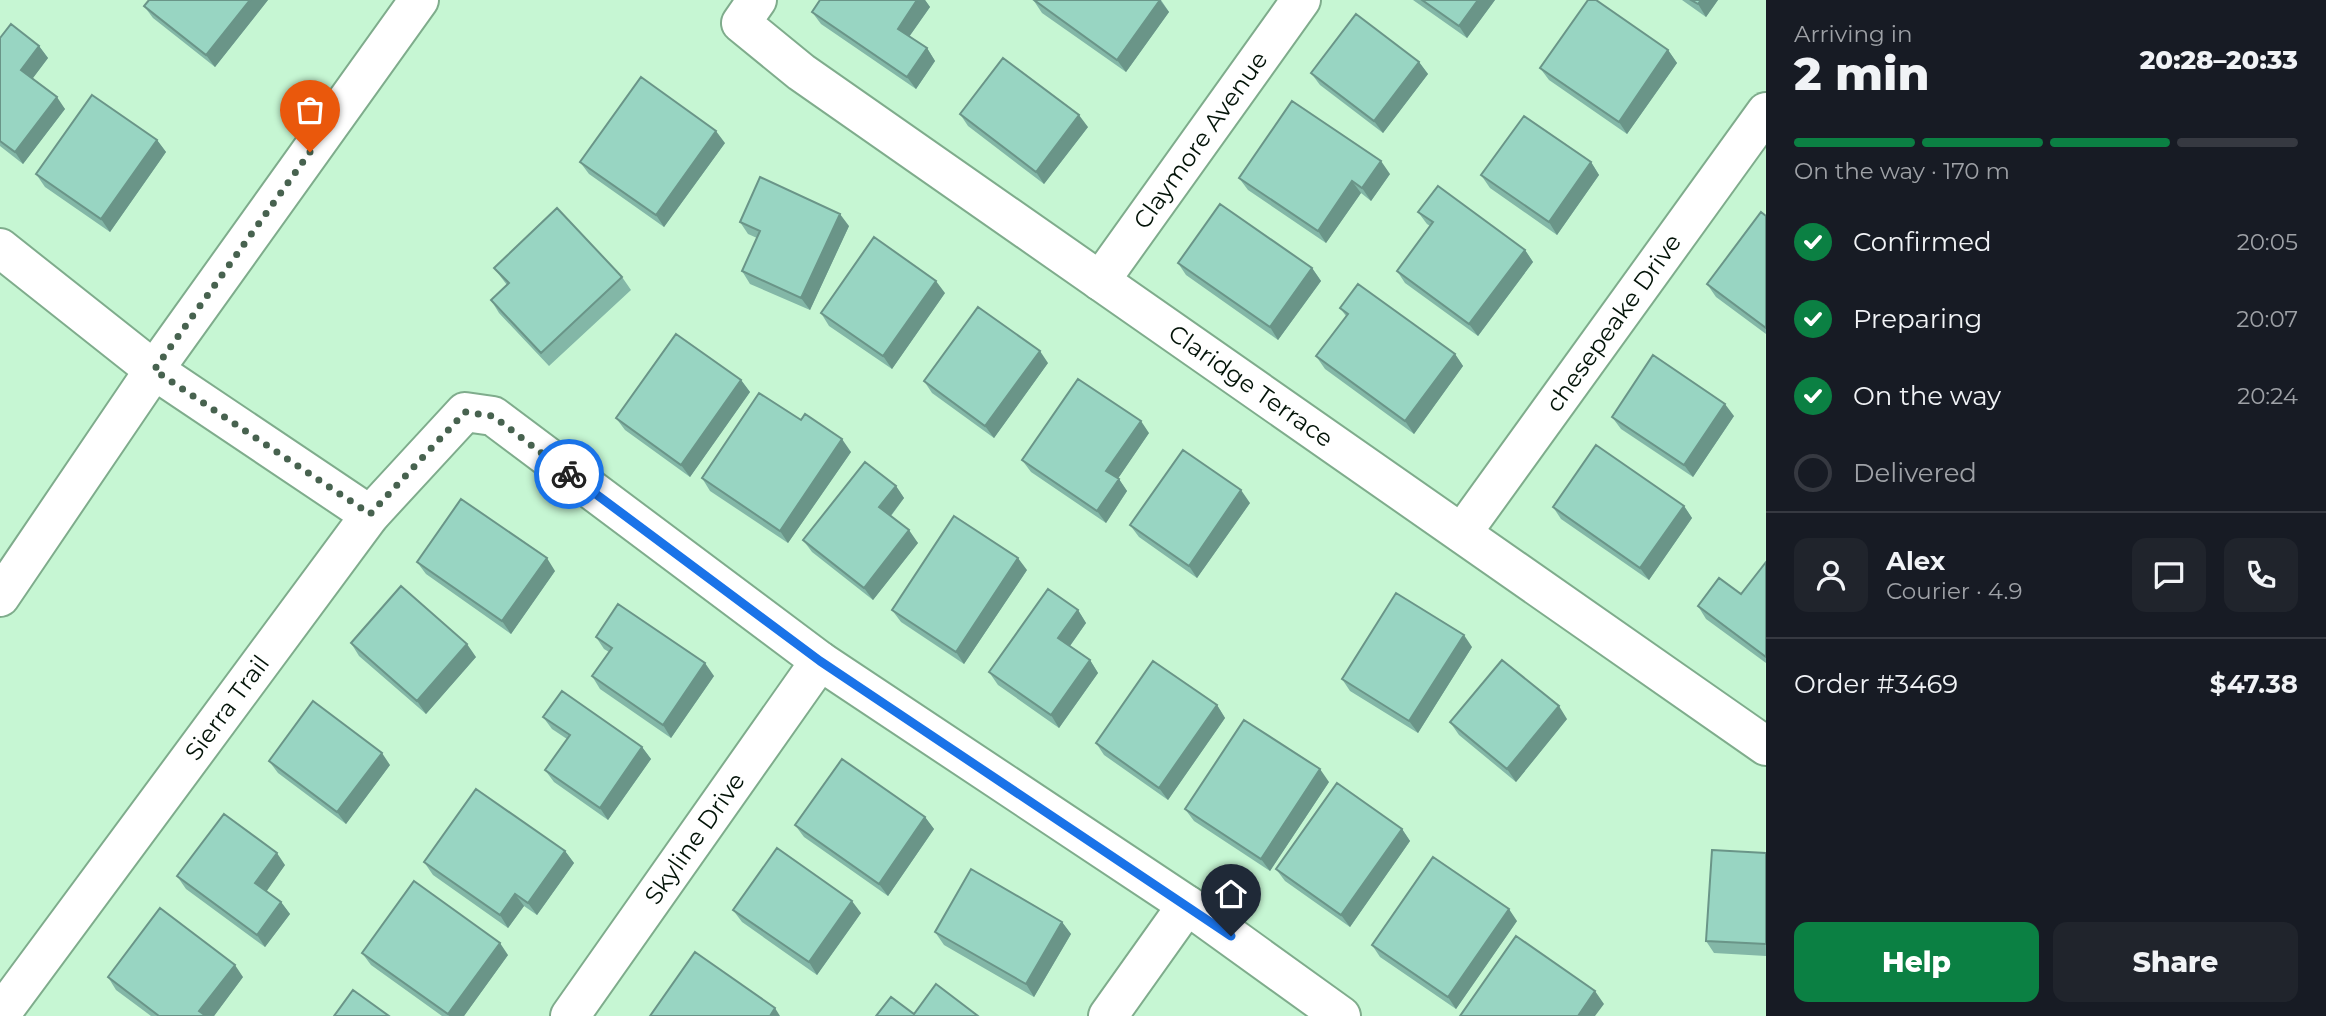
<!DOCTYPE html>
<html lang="en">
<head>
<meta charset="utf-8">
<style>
  :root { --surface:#171b24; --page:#20242c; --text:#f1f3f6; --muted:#9ea1a6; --line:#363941; --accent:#0b8043 }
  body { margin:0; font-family:Montserrat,sans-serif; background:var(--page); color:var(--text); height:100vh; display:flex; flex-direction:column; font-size:26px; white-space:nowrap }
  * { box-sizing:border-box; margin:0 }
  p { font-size:23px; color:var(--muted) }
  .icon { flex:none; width:38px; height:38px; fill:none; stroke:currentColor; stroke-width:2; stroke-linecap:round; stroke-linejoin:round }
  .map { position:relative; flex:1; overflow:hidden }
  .details { display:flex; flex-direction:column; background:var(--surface); width:560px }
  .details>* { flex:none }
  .pin { position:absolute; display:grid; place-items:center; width:60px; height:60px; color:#fff; margin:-72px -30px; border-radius:50% 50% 50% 0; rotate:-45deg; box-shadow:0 0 7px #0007 }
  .pin .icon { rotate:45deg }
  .courier { position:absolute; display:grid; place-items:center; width:70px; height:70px; margin:-35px; border:5px solid #1a73e8; border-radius:50%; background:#fff; color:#222; box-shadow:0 2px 9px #0007 }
  .summary em { font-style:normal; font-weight:800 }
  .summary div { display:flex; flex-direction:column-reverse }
  .summary { display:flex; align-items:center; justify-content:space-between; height:119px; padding:0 28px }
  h1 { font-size:46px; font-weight:800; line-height:52px }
  .bar { display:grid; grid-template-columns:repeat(4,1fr); gap:10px 7px; align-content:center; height:84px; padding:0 28px }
  .bar i { height:9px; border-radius:5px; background:var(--line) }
  .bar .current { background:var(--accent) }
  .bar p { grid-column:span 4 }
  .line { display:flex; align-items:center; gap:18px; padding:0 28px; border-top:2px solid var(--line) }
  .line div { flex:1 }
  .round { display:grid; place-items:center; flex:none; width:74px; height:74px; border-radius:14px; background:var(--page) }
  ol { padding:0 28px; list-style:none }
  li { display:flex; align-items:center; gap:21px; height:77px }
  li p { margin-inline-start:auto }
  li .icon { padding:7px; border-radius:50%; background:var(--accent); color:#fff; stroke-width:4 }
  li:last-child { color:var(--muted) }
  li i { width:38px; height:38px; border:4px solid var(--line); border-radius:50% }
  .primary-button { display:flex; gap:14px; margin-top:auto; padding:14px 28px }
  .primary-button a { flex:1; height:80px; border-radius:14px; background:var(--accent); color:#fff; font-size:28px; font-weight:800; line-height:80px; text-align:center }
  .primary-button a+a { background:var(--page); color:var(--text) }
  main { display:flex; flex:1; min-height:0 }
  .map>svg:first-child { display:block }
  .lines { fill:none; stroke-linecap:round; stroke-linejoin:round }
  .minor-casing { stroke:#7fac8c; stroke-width:42 }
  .minor { stroke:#fff; stroke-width:38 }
  .wall { fill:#83b7a7 }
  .shaded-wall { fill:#6a9588 }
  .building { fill:#98d5c2; stroke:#6a9588; stroke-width:2 }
  .done { stroke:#47624f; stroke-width:7; stroke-dasharray:0 12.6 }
  .route { stroke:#1a73e8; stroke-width:9 }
  .labels { text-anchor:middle; stroke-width:7; stroke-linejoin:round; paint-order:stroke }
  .street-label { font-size:24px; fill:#031308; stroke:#e1fee9 }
</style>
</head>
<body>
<main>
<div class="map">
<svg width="1766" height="1016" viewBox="0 0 1766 1016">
  <rect width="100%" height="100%" fill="#c6f6d3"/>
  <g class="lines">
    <defs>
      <g id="minor">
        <path id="s1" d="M757 0 741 23 801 72 1766 746"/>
        <path d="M0 248 154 370 370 515"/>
        <path id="s2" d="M1100 281 1301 0"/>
        <path id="s3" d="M1462 533 1766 112"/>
        <path d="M0 597 154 370 419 0"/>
        <path id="s4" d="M0 1015 370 515 465 412 493 416 820 661 1187 905 1341 1016"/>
        <path id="s5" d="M570 1016 820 661"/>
        <path d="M1108 1016 1187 905"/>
      </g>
    </defs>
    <use href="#minor" class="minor-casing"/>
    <use href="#minor" class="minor"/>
  </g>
  <path class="wall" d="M149 0H268L215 67 153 18 144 6Z
    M820 0H925L930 7 909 37 927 48 935 61 916 89 821 24 812 12Z
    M1161 0 1169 12 1126 72 1042 13 1034 1Z
    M1413 0H1495L1467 38Z
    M1682 0H1718L1706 17Z
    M0 38 39 46 48 58 32 79 65 109 23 164 0 146Z
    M1668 50 1677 63 1627 134 1549 80 1540 68Z
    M1419 62 1428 74 1383 133 1320 85 1311 73Z
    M960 114 1088 127 1044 184 968 126Z
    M157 140 166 152 110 232 45 187 36 174Z
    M725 143 664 227 589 174 580 162Z
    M1591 162 1599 175 1557 235 1490 188 1481 175Z
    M1390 174 1371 201 1361 193 1326 243 1248 190 1239 178Z
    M1418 212 1525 250 1533 262 1478 336 1405 283 1397 271 1430 226 1427 224Z
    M1766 216V334L1716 297 1707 284Z
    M740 222 849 226 810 310 750 284 742 271 757 238 748 234Z
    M1178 263 1312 268 1321 281 1278 340 1186 275Z
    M494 268 622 277 631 290 549 366 499 313 491 300 507 285Z
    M945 293 892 369 829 326 821 313Z
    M1340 308 1455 354 1463 366 1414 434 1325 369 1316 356 1346 316Z
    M1048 363 994 438 932 393 924 381Z
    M741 380 750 392 690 477 625 430 616 418Z
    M1734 416 1693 477 1621 429 1612 417Z
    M801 420 851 452 788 543 710 491 702 478Z
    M1149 433 1118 478 1127 491 1106 523 1031 472 1022 460Z
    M896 486 904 498 891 516 918 543 873 600 812 552 803 540Z
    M1250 503 1197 578 1139 537 1130 525Z
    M1684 506 1692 518 1649 580 1561 519 1553 507Z
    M417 562 555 571 511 634 426 574Z
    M1766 562V663L1706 619 1698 606 1741 594Z
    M1027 570 964 664 901 622 892 610Z
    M1078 610 1086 623 1070 646 1090 660 1098 673 1059 728 998 685 989 672Z
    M596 637 714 676 671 738 600 689 592 676 609 652 604 649Z
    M351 643 476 657 426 714 359 656Z
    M1472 647 1418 733 1350 691 1342 679Z
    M1217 705 1225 718 1168 800 1104 755 1096 743Z
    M543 717 642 747 651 759 608 820 554 782 545 770 567 739 552 729Z
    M1567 719 1516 782 1459 735 1450 722Z
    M269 761 390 765 346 824 278 773Z
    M1329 782 1270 871 1194 821 1185 809Z
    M925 817 934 829 888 896 804 837 795 825Z
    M1402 829 1410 841 1350 927 1285 881 1276 869Z
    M565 851 574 863 537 915 524 906 508 928 433 875 424 862Z
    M1766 853V956L1714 953 1706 941Z
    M285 865 266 891 281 902 290 914 265 947 186 889 177 876Z
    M733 910 861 913 817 975 742 922Z
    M1517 921 1456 1009 1380 957 1372 945Z
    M1062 922 1071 934 1034 997 944 945 935 932Z
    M362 953 508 955 464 1016H442L371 965Z
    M108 977H243L214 1016H151L116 990Z"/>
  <path class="shaded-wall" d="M250 0H268L215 67 206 55Z
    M917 0H925L930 7 906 41 898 29Z
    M1160 0 1169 12 1126 72 1117 60Z
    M1478 0H1495L1467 38 1459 26Z
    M1701 0H1718L1706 17 1698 4Z
    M39 46 48 58 30 82 21 70Z
    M927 48 935 61 916 89 907 77Z
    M1668 50 1677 63 1627 134 1619 122Z
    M1419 62 1428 74 1383 133 1374 121Z
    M57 97 65 109 23 164 15 152Z
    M1079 115 1088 127 1044 184 1036 172Z
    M716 131 725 143 664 227 656 215Z
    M157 140 166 152 110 232 101 219Z
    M1381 161 1390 174 1371 201 1362 188Z
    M1591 162 1599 175 1557 235 1549 222Z
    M1352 181 1361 193 1326 243 1318 231Z
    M840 214 849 226 810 310 801 298Z
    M1525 250 1533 262 1478 336 1469 324Z
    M1312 268 1321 281 1278 340 1270 327Z
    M936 281 945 293 892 369 883 356Z
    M1040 351 1048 363 994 438 985 426Z
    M1455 354 1463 366 1414 434 1405 421Z
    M741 380 750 392 690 477 681 465Z
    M1725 404 1734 416 1693 477 1684 465Z
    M1141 421 1149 433 1115 483 1106 471Z
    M842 439 851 452 788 543 780 531Z
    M1119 479 1127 491 1106 523 1097 511Z
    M896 486 904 498 888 519 879 507Z
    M1241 490 1250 503 1197 578 1189 566Z
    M1684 506 1692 518 1649 580 1640 568Z
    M909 530 918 543 873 600 864 588Z
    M547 558 555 571 511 634 502 621Z
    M1018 558 1027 570 964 664 956 652Z
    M1078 610 1086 623 1067 650 1058 638Z
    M1464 635 1472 647 1418 733 1409 721Z
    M467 644 476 657 426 714 417 701Z
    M1090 660 1098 673 1059 728 1051 715Z
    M705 663 714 676 671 738 663 725Z
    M1217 705 1225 718 1168 800 1159 788Z
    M1559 706 1567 719 1516 782 1507 769Z
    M642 747 651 759 608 820 600 808Z
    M382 753 390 765 346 824 337 812Z
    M1320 769 1329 782 1270 871 1261 859Z
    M925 817 934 829 888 896 879 884Z
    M1402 829 1410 841 1350 927 1341 915Z
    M565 851 574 863 537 915 528 903Z
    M277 853 285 865 264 895 255 883Z
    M515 894 524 906 508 928 500 915Z
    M852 901 861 913 817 975 809 962Z
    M281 902 290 914 265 947 257 935Z
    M1509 909 1517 921 1456 1009 1448 997Z
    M1062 922 1071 934 1034 997 1026 984Z
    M500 943 508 955 464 1016H449L448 1014Z
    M235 965 243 977 214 1016H203L199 1011Z
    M1595 991 1604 1004 1595 1016H1578Z
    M775 1008 780 1016H770Z"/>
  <path class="building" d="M149 0H250L206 55 144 6Z
    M820 0H917L898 29 927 48 907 77 812 12Z
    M1034 0H1160L1117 60Z
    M1422 0H1478L1459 26Z
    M1588 0H1596L1668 50 1619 122 1540 68Z
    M1691 0H1701L1698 4Z
    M1356 14 1419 62 1374 121 1311 73Z
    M11 24 39 46 21 70 57 97 15 152 0 141V38Z
    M1003 58 1079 115 1036 172 960 114Z
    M641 77 716 131 656 215 580 162Z
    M92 95 157 140 101 219 36 174Z
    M1292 101 1381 161 1362 188 1352 181 1318 231 1239 178Z
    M1524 116 1591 162 1549 222 1481 175Z
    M760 177 840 214 801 298 742 271 760 231 740 222Z
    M1438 186 1525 250 1469 324 1397 271 1433 222 1418 212Z
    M1220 204 1312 268 1270 327 1178 263Z
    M557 208 622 277 541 353 491 300 509 283 494 268Z
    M1761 212 1766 216V328L1707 284Z
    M874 237 936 281 883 356 821 313Z
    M1358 284 1455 354 1405 421 1316 356 1348 314 1340 308Z
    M978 307 1040 351 985 426 924 381Z
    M676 334 741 380 681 465 616 418Z
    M1653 355 1725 404 1684 465 1612 417Z
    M1078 379 1141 421 1106 471 1119 479 1097 511 1022 460Z
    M759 393 801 420 805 414 842 439 780 531 702 478Z
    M1596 445 1684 506 1640 568 1553 507Z
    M1183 450 1241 490 1189 566 1130 525Z
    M865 462 896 486 879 507 909 530 864 588 803 540Z
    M461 499 547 558 502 621 417 562Z
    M954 516 1018 558 956 652 892 610Z
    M1766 562V657L1698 606 1719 578 1741 594Z
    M401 586 467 644 417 701 351 643Z
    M1048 589 1078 610 1058 638 1090 660 1051 715 989 672Z
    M1396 593 1464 635 1409 721 1342 679Z
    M618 604 705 663 663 725 592 676 612 648 596 637Z
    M1502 660 1559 706 1507 769 1450 722Z
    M1153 661 1217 705 1159 788 1096 743Z
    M562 691 642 747 600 808 545 770 570 735 543 717Z
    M313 701 382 753 337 812 269 761Z
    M1244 720 1320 769 1261 859 1185 809Z
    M842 759 925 817 879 884 795 825Z
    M1337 783 1402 829 1341 915 1276 869Z
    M476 789 565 851 528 903 515 894 500 915 424 862Z
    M224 814 277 853 255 883 281 902 257 935 177 876Z
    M777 848 852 901 809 962 733 910Z
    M1712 850 1766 853V944L1706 941Z
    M1433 857 1509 909 1448 997 1372 945Z
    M971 869 1062 922 1026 984 935 932Z
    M414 881 500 943 448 1014 362 953Z
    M160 908 235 965 199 1011 206 1016H159L108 977Z
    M1516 936 1595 991 1578 1016H1460Z
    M695 952 775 1008 770 1016H650Z
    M936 984 978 1016H876L891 997 914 1014Z
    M353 990 389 1016H334Z"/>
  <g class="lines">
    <path class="done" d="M310 152 154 370 370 514 465 412 493 416 569 474"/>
    <path class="route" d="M569 474 820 661 1231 936"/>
  </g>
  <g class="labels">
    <g class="street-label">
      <text dy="8" stroke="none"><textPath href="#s2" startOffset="173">Claymore Avenue</textPath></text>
      <text dy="8" stroke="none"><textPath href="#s3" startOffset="259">chesepeake Drive</textPath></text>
      <text dy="8" stroke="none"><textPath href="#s1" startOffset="654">Claridge Terrace</textPath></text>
      <text dy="8" stroke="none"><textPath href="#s4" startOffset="382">Sierra Trail</textPath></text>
      <text dy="8" stroke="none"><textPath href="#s5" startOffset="217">Skyline Drive</textPath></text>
    </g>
  </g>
</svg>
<div class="pin" style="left:310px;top:152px;background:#ea580c"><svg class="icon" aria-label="bag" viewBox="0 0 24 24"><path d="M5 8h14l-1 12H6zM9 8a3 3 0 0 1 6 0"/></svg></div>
<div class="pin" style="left:1231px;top:936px;background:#1f2937"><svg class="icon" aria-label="home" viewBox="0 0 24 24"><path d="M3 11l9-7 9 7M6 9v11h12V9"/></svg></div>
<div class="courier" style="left:569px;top:474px"><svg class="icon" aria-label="bike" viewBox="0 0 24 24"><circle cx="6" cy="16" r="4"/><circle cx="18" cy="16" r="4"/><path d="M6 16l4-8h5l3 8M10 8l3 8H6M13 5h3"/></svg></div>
</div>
<section class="details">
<div class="summary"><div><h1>2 min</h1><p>Arriving in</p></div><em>20:28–20:33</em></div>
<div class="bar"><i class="current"></i><i class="current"></i><i class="current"></i><i></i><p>On the way · 170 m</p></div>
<ol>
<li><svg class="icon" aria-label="check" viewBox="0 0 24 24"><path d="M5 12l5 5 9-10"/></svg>Confirmed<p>20:05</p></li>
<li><svg class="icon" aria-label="check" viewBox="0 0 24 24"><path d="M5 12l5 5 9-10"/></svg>Preparing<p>20:07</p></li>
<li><svg class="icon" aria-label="check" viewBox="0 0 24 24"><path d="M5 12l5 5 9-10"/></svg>On the way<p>20:24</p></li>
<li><i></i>Delivered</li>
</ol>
<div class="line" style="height:126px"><a class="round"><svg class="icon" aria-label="person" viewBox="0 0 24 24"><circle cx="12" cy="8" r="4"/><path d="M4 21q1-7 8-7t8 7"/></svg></a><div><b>Alex</b><p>Courier · 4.9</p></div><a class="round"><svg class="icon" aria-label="chat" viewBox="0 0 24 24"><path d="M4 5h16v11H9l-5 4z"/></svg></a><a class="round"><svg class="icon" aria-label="phone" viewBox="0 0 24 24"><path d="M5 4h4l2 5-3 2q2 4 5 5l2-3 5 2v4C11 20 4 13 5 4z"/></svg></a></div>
<div class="line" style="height:91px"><div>Order #3469</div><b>$47.38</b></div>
<div class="primary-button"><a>Help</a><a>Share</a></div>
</section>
</main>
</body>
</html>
